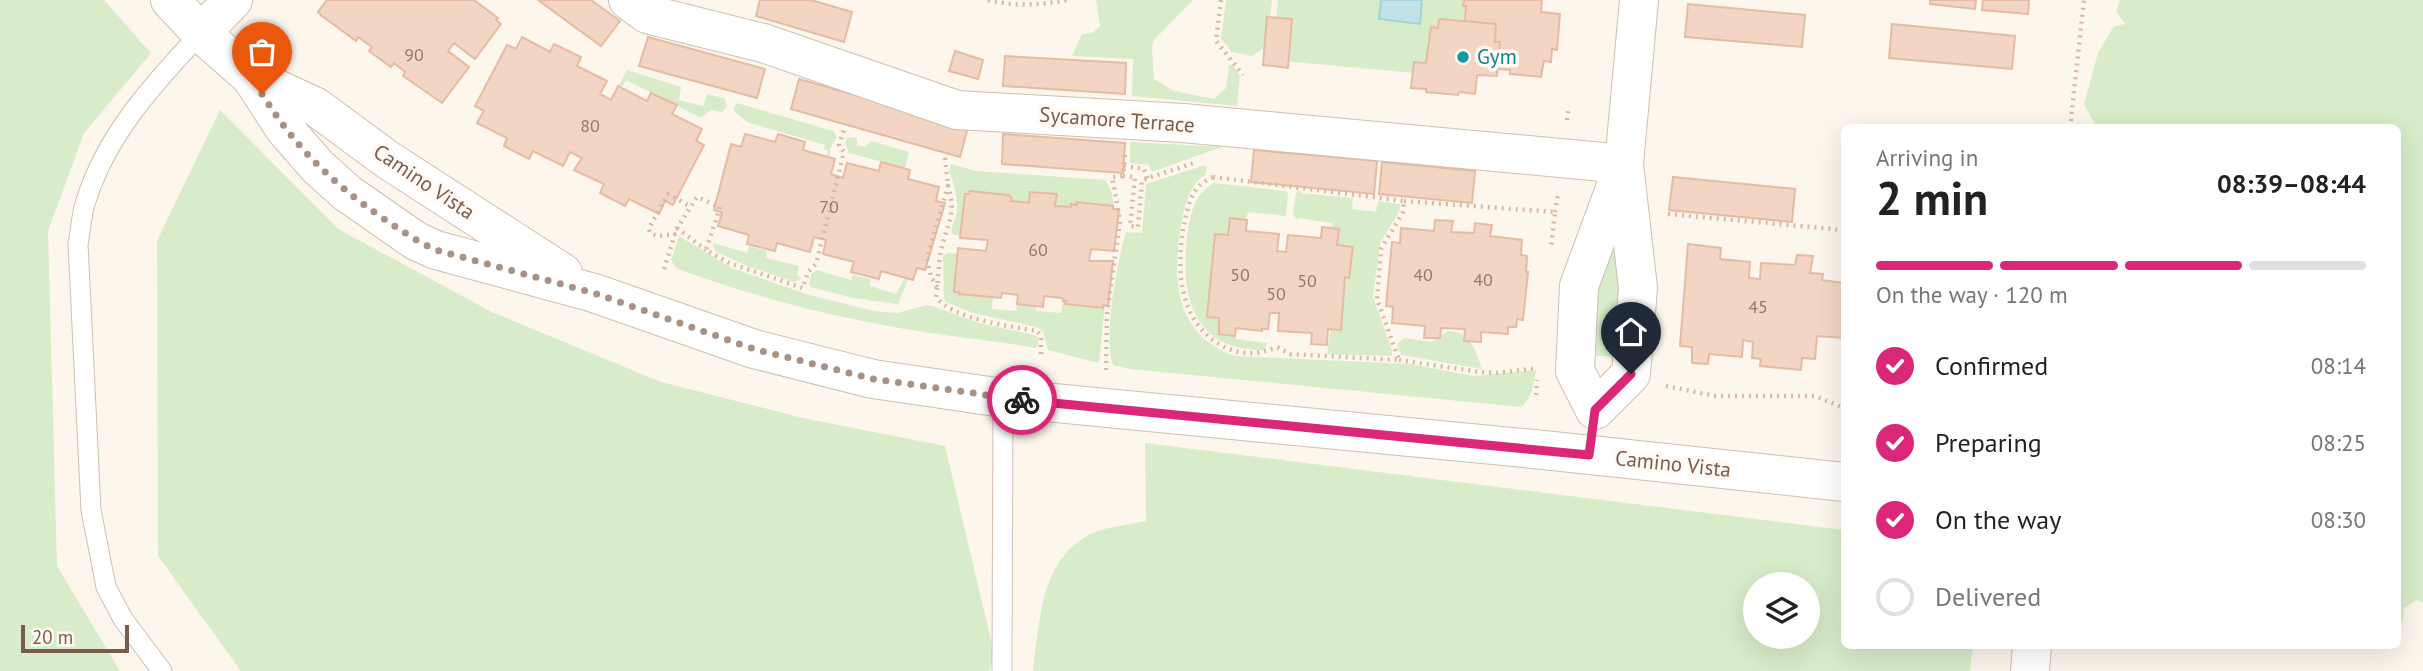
<!DOCTYPE html>
<html lang="en">
<head>
<meta charset="utf-8">
<style>
  :root { --surface:#fff; --page:#f2f2f2; --text:#222; --muted:#767676; --line:#e0e0e0; --accent:#db2777 }
  body { margin:0; font-family:"PT Sans",sans-serif; background:var(--page); color:var(--text); height:100vh; display:flex; flex-direction:column; font-size:26px; white-space:nowrap }
  * { box-sizing:border-box; margin:0 }
  p { font-size:23px; color:var(--muted) }
  .icon { flex:none; width:38px; height:38px; fill:none; stroke:currentColor; stroke-width:2; stroke-linecap:round; stroke-linejoin:round }
  .map { position:relative; flex:1; overflow:hidden }
  .drawer { position:absolute; left:1841px; top:124px; width:560px; height:525px; display:flex; flex-direction:column; background:var(--surface); border-radius:10px; box-shadow:0 7px 28px #0002 }
  .drawer>* { flex:none }
  .controls { position:absolute; left:1743px; top:572px; display:grid; gap:14px }
  .controls a { display:grid; place-items:center; width:77px; height:77px; border-radius:50%; background:var(--surface); box-shadow:0 7px 28px #0002; font-size:35px }
  .scale { position:absolute; left:21px; bottom:18px; width:108px; box-sizing:border-box; padding-left:7px; border:4px solid #7a5c4d; border-top:0; font-size:19px; line-height:24px; white-space:nowrap; color:#7a5c4d; -webkit-text-stroke:5px #fffaf3; paint-order:stroke }
  .pin { position:absolute; display:grid; place-items:center; width:60px; height:60px; color:#fff; margin:-72px -30px; border-radius:50% 50% 50% 0; rotate:-45deg; box-shadow:0 0 7px #0007 }
  .pin .icon { rotate:45deg }
  .courier { position:absolute; display:grid; place-items:center; width:70px; height:70px; margin:-35px; border:5px solid #db2777; border-radius:50%; background:#fff; color:#222; box-shadow:0 2px 9px #0007 }
  .headline em { font-style:normal; font-weight:700 }
  .headline div { display:flex; flex-direction:column-reverse }
  .headline { display:flex; align-items:center; justify-content:space-between; height:119px; padding:0 35px }
  h1 { font-size:46px; font-weight:700; line-height:52px }
  .bar { display:grid; grid-template-columns:repeat(4,1fr); gap:10px 7px; align-content:center; height:84px; padding:0 35px }
  .bar i { height:9px; border-radius:5px; background:var(--line) }
  .bar .current { background:var(--accent) }
  .bar p { grid-column:span 4 }
  ol { padding:0 35px; list-style:none }
  li { display:flex; align-items:center; gap:21px; height:77px }
  li p { margin-inline-start:auto }
  li .icon { padding:7px; border-radius:50%; background:var(--accent); color:#fff; stroke-width:4 }
  li:last-child { color:var(--muted) }
  li i { width:38px; height:38px; border:4px solid var(--line); border-radius:50% }
  .map>svg:first-child { display:block }
  .green { fill:#d8ecc9; fill-rule:evenodd }
  .water { fill:#bfe3e8; stroke:#a5d3da; stroke-width:2 }
  .building { fill:#f3d5c3; stroke:#e6bba3; stroke-width:2 }
  .lines { fill:none; stroke-linecap:round; stroke-linejoin:round }
  .service-casing { stroke:#d1beb0; stroke-width:21 }
  .minor-casing { stroke:#d1beb0; stroke-width:40 }
  .tertiary-casing { stroke:#d1beb0; stroke-width:40 }
  .path { stroke:#d9b8a5; stroke-width:4.5; stroke-dasharray:2 5; stroke-linecap:butt }
  .service { stroke:#fff; stroke-width:19 }
  .minor { stroke:#fff; stroke-width:38 }
  .tertiary { stroke:#fff; stroke-width:38 }
  .done { stroke:#a89285; stroke-width:7; stroke-dasharray:0 12.6 }
  .route { stroke:#db2777; stroke-width:9 }
  .culture-dot { fill:#0f9aa8; stroke:#fffaf3; stroke-width:2.5 }
  .labels { text-anchor:middle; stroke-width:7; stroke-linejoin:round; paint-order:stroke }
  .number-label { font-size:18px; fill:#987a6a }
  .culture-label { font-size:21px; fill:#0d838f; stroke:#fffaf3; text-anchor:start }
  .street-label { font-size:21px; fill:#7a5c4d; stroke:#fffaf3 }
</style>
</head>
<body>
<div class="map">
<svg width="2423" height="671" viewBox="0 0 2423 671">
  <rect width="100%" height="100%" fill="#fdf6ec"/>
  <path class="green" d="M0 0H104L151 53 84 133 48 231 57 566 120 671H0Z
    M1096 0H1193L1154 40 1152 47 1154 79 1174 91 1214 99 1226 88 1229 65H1233L1240 76 1237 106 1132 96 1133 59 1072 56 1082 34 1094 32 1100 26Z
    M1226 0H1272L1267 46 1252 56 1232 52 1221 39Z
    M1278 0H1467L1458 77 1272 60Z
    M2120 0H2423V603L2417 600 2404 608 2403 621 2398 623V128H2074L2095 124 2084 104 2098 53 2114 26 2125 24 2116 11Z
    M627 70 681 87 679 100 703 106 707 94 724 98 727 106 722 112 711 110 701 118 626 80 621 89 618 87Z
    M737 103 833 131 837 137 830 149V155L826 158 828 151 824 149 825 145 747 122 733 110Z
    M220 110 338 229 492 312 661 382 803 418 945 446 995 657 989 671H241L158 556 157 241Z
    M850 137 857 138V145L865 147 871 141 909 152 905 168 849 153 845 143 847 138Z
    M1130 142H1131L1222 147 1152 172 1148 165 1130 163Z
    M951 164 976 171 1105 180 1111 190 1115 212 963 237 952 234C950 225 956 221 957 212 958 197 954 184 949 171Z
    M1205 165 1207 167 1206 174C1189 185 1184 207 1181 226 1172 281 1175 335 1235 356L1410 364 1474 376 1536 370C1534 383 1532 398 1521 407L1130 369 1113 365C1103 336 1117 262 1126 232L1142 233 1146 184Z
    M1214 183 1286 191 1288 193 1286 216 1248 212 1221 316 1220 333 1236 335V339L1267 343 1265 350C1194 351 1180 298 1187 238 1190 216 1193 194 1214 183Z
    M1299 190 1302 193 1353 198 1352 209 1376 212 1378 201 1400 204V210L1380 243 1373 297 1392 350V356L1327 354 1343 250 1328 248 1332 223 1299 218 1297 220 1293 215 1296 193Z
    M679 236 732 268 809 295 874 311 897 313 927 305 935 307 979 323 1034 335 1038 337V346L1035 348C998 341 961 338 924 332 839 319 756 298 676 268L671 260Z
    M1613 238 1625 296 1614 357 1590 355 1593 290Z
    M713 243 747 253 749 246 767 251 766 258 799 266 797 275 801 278 800 280 794 282 747 266 715 251Z
    M948 253 960 254 993 296 992 309 1016 311 1018 302 1036 304V311L1061 313 1063 300 1105 304 1099 363 1048 350 1043 331 1036 327 973 313 946 302 944 298 943 256Z
    M817 270 851 280 853 275 871 279 870 286 896 294 905 278H909L898 304 853 298 811 287 809 284 811 274Z
    M1448 331C1471 332 1475 350 1482 369L1401 355 1397 344 1404 338 1432 342Z
    M1145 443 1844 530V646H1973L1970 671H1033C1040 621 1040 557 1093 533 1108 526 1129 525 1146 521ZM1755 584H1808V637H1755Z"/>
  <path class="water" d="M1381 0H1422L1420 24 1379 19Z"/>
  <path class="building" d="M327 0H474L498 18 496 20 501 24 475 59 454 43 448 51 469 67 442 103 403 76 405 72 394 63 391 67 369 51 372 47 358 37 356 41 322 16 318 12Z
    M538 0H591L620 21 601 46Z
    M760 0H811L852 12 844 42 756 16Z
    M1464 0H1542L1541 12 1560 14 1557 50 1552 49 1551 62 1544 61 1541 77 1510 74V70L1500 69 1502 52H1499L1500 42H1495L1496 24 1465 21 1466 6H1463Z
    M1930 0H1976L1975 9 1930 4Z
    M1983 0H2029L2028 14 1982 10Z
    M1688 4 1805 15 1802 47 1685 37Z
    M1267 17 1292 19 1288 68 1263 65Z
    M1439 19 1496 24 1495 42H1500L1497 76 1477 75 1475 94 1459 92 1458 95 1426 92V89L1411 88 1414 62 1426 63 1431 27 1438 28Z
    M1892 24 2015 36 2012 69 1889 58Z
    M522 37 550 52 554 44 581 57 577 66 607 81 600 94 611 100 618 86 647 101 651 93 677 105 672 114 702 129 696 141 704 145 673 205 665 201 659 214 629 199 625 206 600 193 604 184 574 170 582 158 570 152 563 166 533 151 529 159 504 146 507 138 477 123 484 111 475 106 507 45 516 49Z
    M648 37 765 69 757 98 639 66Z
    M955 51 983 60 978 79 949 71Z
    M1005 56 1126 63 1125 94 1003 86Z
    M799 79 968 127 960 157 791 109Z
    M745 134 775 142 778 134 805 142 803 150 835 159 831 174 843 178 847 163 879 171 881 162 910 170 908 179 939 187 936 201 945 203 925 270 917 268 913 280 881 271 879 279 851 272 854 262 823 254 826 240 814 237 810 252 777 243 775 251 747 244 749 235 718 226 722 213 714 210 731 144 741 147Z
    M1003 134 1125 143 1123 173 1002 164Z
    M1254 150 1377 161 1374 194 1251 182Z
    M1382 162 1475 171 1472 203 1379 194Z
    M1673 177 1795 189 1792 222 1669 210Z
    M970 191 1008 195 1011 197V201L1029 203 1030 192 1057 194 1055 206 1071 207V204L1077 205V202L1113 206V209L1119 210 1114 251 1091 249 1089 261H1113L1108 306 1103 305V308L1065 304 1066 301H1063L1062 298 1044 296 1043 307 1017 304 1018 295 1002 293 1001 298 959 294V292H954L958 248 986 251 988 240 960 238 965 194H969Z
    M1230 218 1247 220 1246 231 1279 234 1277 251 1286 252 1288 235 1321 238 1322 227 1339 229 1337 245 1353 247 1349 278 1345 277 1341 330 1328 329 1327 345 1311 344 1312 333 1278 331 1279 313H1270L1268 329H1262V331L1236 328 1235 336 1219 334V318L1207 317 1215 234 1228 235Z
    M1435 220 1453 221 1451 232 1474 233 1475 223 1492 225 1490 236 1522 240 1521 255 1527 256 1526 272H1528L1523 320 1517 319 1516 327H1508V334L1481 332V342L1464 341 1465 329 1441 328 1440 338H1424L1425 326 1392 323 1393 307 1386 306 1392 242 1400 243 1401 228 1434 231Z
    M1688 244 1721 248 1720 259 1750 262 1749 278 1760 279 1761 263 1795 265 1797 255 1813 256 1810 273 1823 274 1822 280 1844 283V338L1817 336 1815 359 1802 358 1801 370 1760 366 1761 359 1752 358 1753 342 1743 340 1742 357 1709 354 1708 364 1692 363V347L1680 346Z"/>
  <g class="lines">
    <defs>
      <path id="service" d="M162 671 123 619 106 587 91 510 78 244C81 230 81 214 86 201 106 135 155 82 201 33
        M1002 671 1003 398"/>
      <path id="minor" d="M170 0 201 33 251 77 284 128 318 167 347 193 416 241 436 250 594 293 754 349 873 379 1003 398 1534 449 1844 482
        M628 0 647 14 763 43 957 110 1183 123 1624 164
        M201 33 233 0
        M251 77 316 107 388 160 563 273
        M1624 164 1579 286 1575 371 1595 410 1631 374 1638 288 1624 164 1639 0"/>
      <path id="tertiary" d="M2030 671 2032 646"/>
    </defs>
    <use href="#service" class="service-casing"/>
    <use href="#minor" class="minor-casing"/>
    <use href="#tertiary" class="tertiary-casing"/>
    <path class="path" d="M988 0C1015 7 1040 5 1067 0
      M1221 0 1216 41 1243 75
      M1567 120 1569 106
      M2070 128 2084 0
      M1125 155 1123 176 1135 177 1130 226 1138 227 1142 180 1194 163
      M945 158 948 186
      M1124 166 1144 169 1148 179
      M1213 177 1404 201 1403 212 1381 249 1377 299 1399 360 1290 354 1277 347C1257 355 1240 356 1221 345 1178 321 1176 268 1184 225 1187 212 1189 196 1199 186 1203 182 1209 179 1213 177Z
      M1404 201 1555 212 1551 247
      M1555 212 1558 195
      M1668 214 1844 230
      M677 228 706 250
      M676 234 657 236 650 233 649 228 668 194 691 207
      M664 269 677 228 697 197 720 207 706 250 729 263 803 288 808 272 816 264 844 152 839 145 844 129
      M937 287 931 277 927 258 948 186C958 217 944 228 940 257 938 270 938 283 936 297 952 319 1010 326 1037 331L1041 336V354
      M1399 360 1480 372 1497 373 1538 368
      M1106 370 1107 314 1120 221 1112 177 1123 176
      M1666 386 1716 396H1815L1844 408
      M1536 395 1537 380"/>
    <use href="#service" class="service"/>
    <use href="#minor" class="minor"/>
    <use href="#tertiary" class="tertiary"/>
  </g>
  <g class="lines">
    <path class="done" d="M262 94C297 149 328 179 381 217 399 229 416 241 436 250L594 293 754 349 873 379 1022 400"/>
    <path class="route" d="M1022 400 1589 455 1595 410 1631 374"/>
  </g>
  <circle class="culture-dot" cx="1463" cy="57" r="7"/>
  <g class="labels">
    <g class="number-label">
      <text x="414" y="61">90</text>
      <text x="590" y="132">80</text>
      <text x="829" y="213">70</text>
      <text x="1038" y="256">60</text>
      <text x="1240" y="281">50</text>
      <text x="1423" y="281">40</text>
      <text x="1483" y="286">40</text>
      <text x="1307" y="287">50</text>
      <text x="1276" y="300">50</text>
      <text x="1758" y="313">45</text>
    </g>
    <g class="culture-label">
      <text x="1477" y="64">Gym</text>
    </g>
    <g class="street-label">
      <text transform="translate(1117 120) rotate(4)" y="7">Sycamore Terrace</text>
      <text transform="translate(424 182) rotate(34)" y="7">Camino Vista</text>
      <text transform="translate(1673 464) rotate(6)" y="7">Camino Vista</text>
    </g>
  </g>
</svg>
<div class="controls">
<a><svg class="icon" aria-label="layers" viewBox="0 0 24 24"><path d="M12 4l9 5-9 5-9-5zM3 14l9 5 9-5"/></svg></a>
</div>
<div class="scale">20 m</div>
<div class="pin" style="left:262px;top:94px;background:#ea580c"><svg class="icon" aria-label="bag" viewBox="0 0 24 24"><path d="M5 8h14l-1 12H6zM9 8a3 3 0 0 1 6 0"/></svg></div>
<div class="pin" style="left:1631px;top:374px;background:#1f2937"><svg class="icon" aria-label="home" viewBox="0 0 24 24"><path d="M3 11l9-7 9 7M6 9v11h12V9"/></svg></div>
<div class="courier" style="left:1022px;top:400px"><svg class="icon" aria-label="bike" viewBox="0 0 24 24"><circle cx="6" cy="16" r="4"/><circle cx="18" cy="16" r="4"/><path d="M6 16l4-8h5l3 8M10 8l3 8H6M13 5h3"/></svg></div>
<section class="drawer">
<div class="headline"><div><h1>2 min</h1><p>Arriving in</p></div><em>08:39–08:44</em></div>
<div class="bar"><i class="current"></i><i class="current"></i><i class="current"></i><i></i><p>On the way · 120 m</p></div>
<ol>
<li><svg class="icon" aria-label="check" viewBox="0 0 24 24"><path d="M5 12l5 5 9-10"/></svg>Confirmed<p>08:14</p></li>
<li><svg class="icon" aria-label="check" viewBox="0 0 24 24"><path d="M5 12l5 5 9-10"/></svg>Preparing<p>08:25</p></li>
<li><svg class="icon" aria-label="check" viewBox="0 0 24 24"><path d="M5 12l5 5 9-10"/></svg>On the way<p>08:30</p></li>
<li><i></i>Delivered</li>
</ol>
</section>
</div>
</body>
</html>
